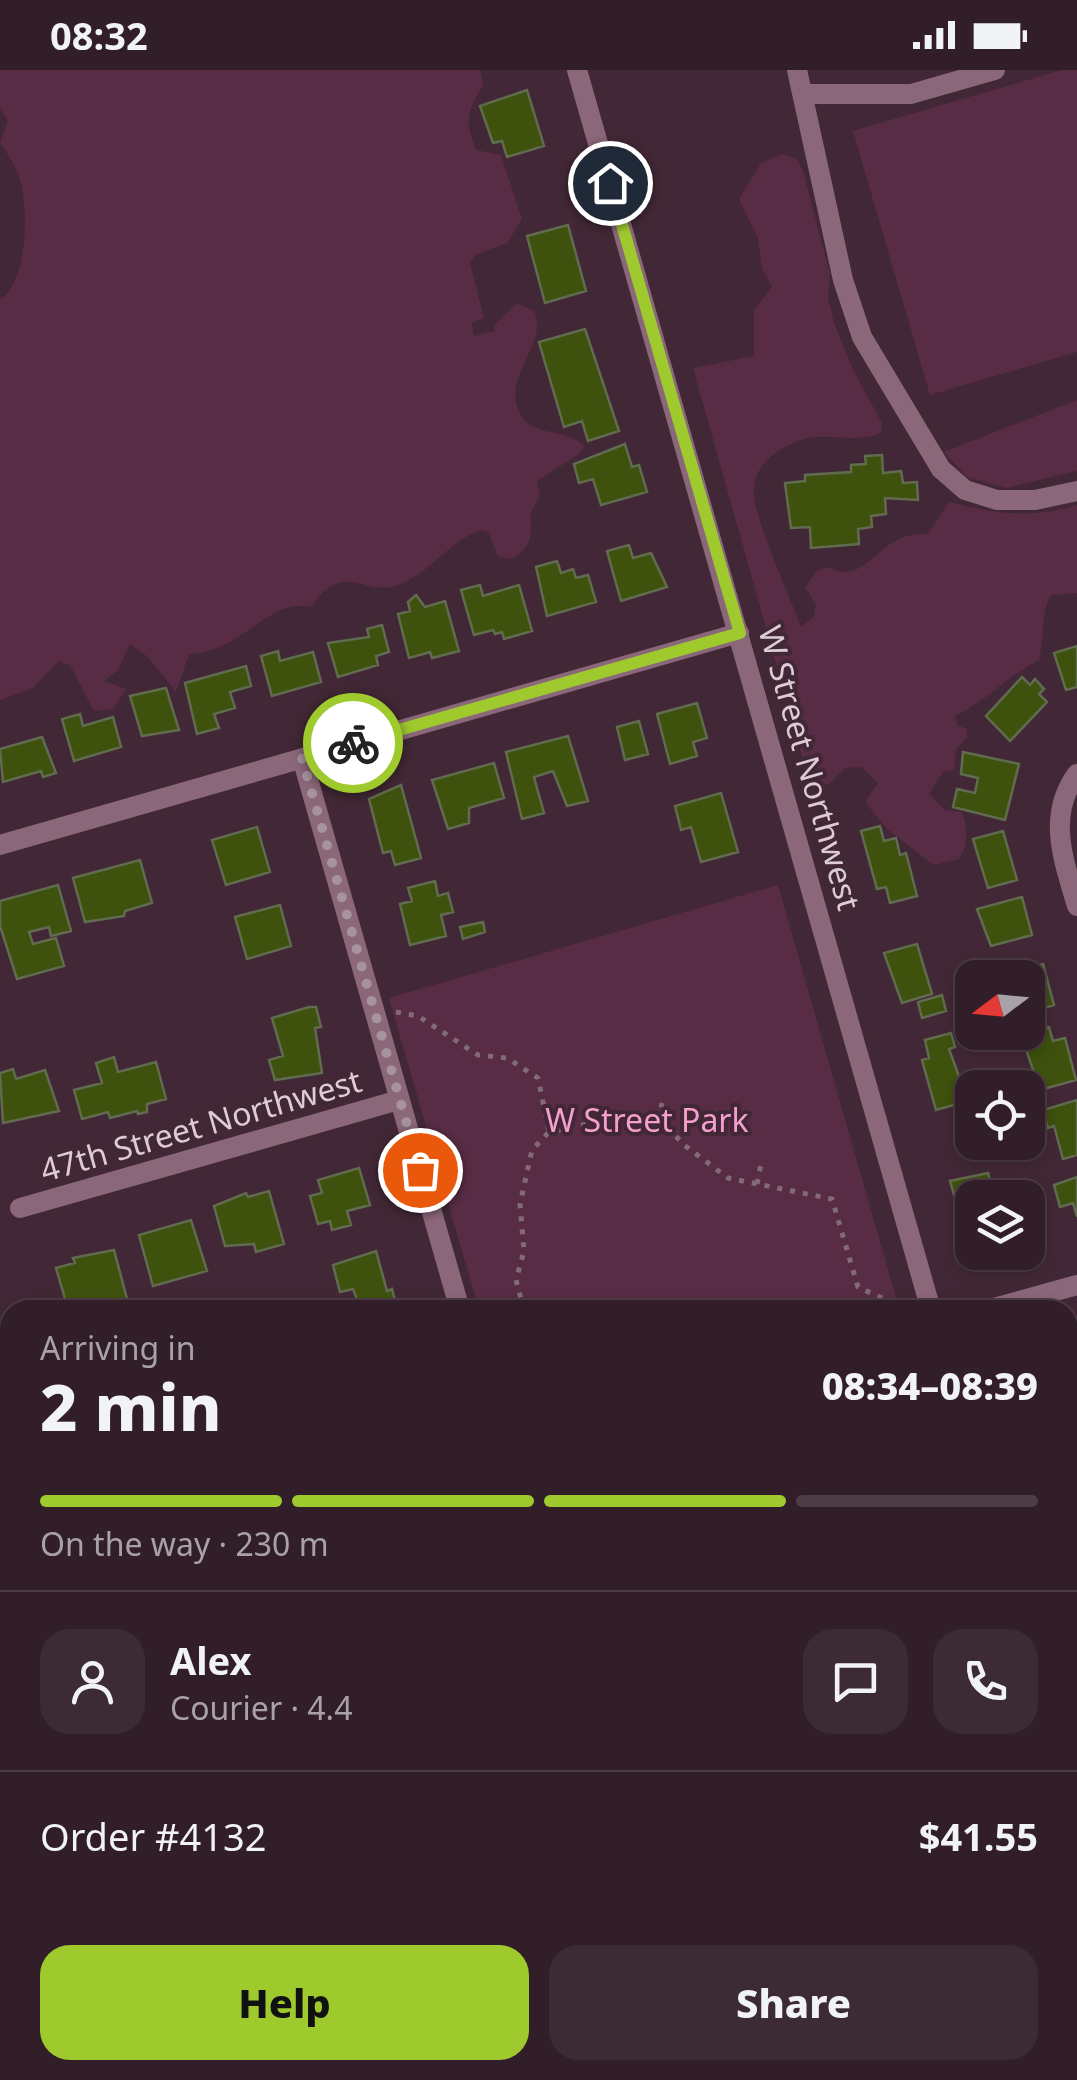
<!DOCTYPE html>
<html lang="en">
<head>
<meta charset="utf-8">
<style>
  :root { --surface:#321e28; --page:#3d2b34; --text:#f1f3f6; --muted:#a8a2a8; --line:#4d3c45; --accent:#9fca2e }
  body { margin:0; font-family:"Noto Sans",sans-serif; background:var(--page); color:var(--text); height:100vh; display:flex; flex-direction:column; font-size:38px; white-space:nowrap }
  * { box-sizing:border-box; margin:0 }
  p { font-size:32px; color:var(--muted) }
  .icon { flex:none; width:55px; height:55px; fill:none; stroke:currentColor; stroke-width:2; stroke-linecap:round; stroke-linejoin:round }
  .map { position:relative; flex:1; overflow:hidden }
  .details { position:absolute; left:0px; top:1230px; width:1078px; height:780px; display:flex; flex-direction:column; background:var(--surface); border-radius:30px 30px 0 0; box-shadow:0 5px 15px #0003,0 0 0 2px var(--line) }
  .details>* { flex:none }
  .needle { width:65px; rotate:254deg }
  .controls { position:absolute; left:955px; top:890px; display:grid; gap:20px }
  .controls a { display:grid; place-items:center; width:90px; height:90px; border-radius:20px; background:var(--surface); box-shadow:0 5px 15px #0003,0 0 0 2px var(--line); font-size:50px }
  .pin { position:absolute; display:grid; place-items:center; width:85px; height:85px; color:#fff; margin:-42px; border:5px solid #fff; border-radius:50%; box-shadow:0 2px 10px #0007 }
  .courier { position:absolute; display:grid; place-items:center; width:100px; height:100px; margin:-50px; border:8px solid #9fca2e; border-radius:50%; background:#fff; color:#222; box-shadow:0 2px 12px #0007 }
  .head em { font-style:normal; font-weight:800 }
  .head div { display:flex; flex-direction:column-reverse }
  .head { display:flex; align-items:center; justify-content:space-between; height:170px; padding:0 40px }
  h1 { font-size:65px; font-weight:800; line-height:75px }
  .bar { display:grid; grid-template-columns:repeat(4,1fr); gap:15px 10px; align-content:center; height:120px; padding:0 40px }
  .bar i { height:12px; border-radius:8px; background:var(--line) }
  .bar .selected { background:var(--accent) }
  .bar p { grid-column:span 4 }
  .line { display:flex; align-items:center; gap:25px; padding:0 40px; border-top:2px solid var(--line) }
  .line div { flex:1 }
  .round { display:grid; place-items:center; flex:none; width:105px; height:105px; border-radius:30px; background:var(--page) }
  .button { display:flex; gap:20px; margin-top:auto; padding:20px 40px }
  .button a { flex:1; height:115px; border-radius:30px; background:var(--accent); color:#111; font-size:40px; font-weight:800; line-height:115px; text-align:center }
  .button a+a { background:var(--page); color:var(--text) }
  .status { display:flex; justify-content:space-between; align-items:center; height:70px; padding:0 50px; background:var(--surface); direction:ltr }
  .status svg { height:28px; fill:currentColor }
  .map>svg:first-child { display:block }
  .green { fill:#582c45 }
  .building { fill:#3e510d; stroke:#616b4f; stroke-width:2.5 }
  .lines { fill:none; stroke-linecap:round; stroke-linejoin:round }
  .path { stroke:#826b77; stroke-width:5; stroke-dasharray:5 8; stroke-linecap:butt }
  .minor { stroke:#8b677a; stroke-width:20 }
  .tertiary { stroke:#8b677a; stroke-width:20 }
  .done { stroke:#a7939d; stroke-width:10; stroke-dasharray:0 18 }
  .route { stroke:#9fca2e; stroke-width:12 }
  .labels { text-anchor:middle; stroke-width:8; stroke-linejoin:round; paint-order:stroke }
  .street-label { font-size:32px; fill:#ddccd5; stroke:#422836 }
  .park-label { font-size:32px; fill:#f59fce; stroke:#422836 }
</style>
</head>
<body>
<div class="status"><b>08:32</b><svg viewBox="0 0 49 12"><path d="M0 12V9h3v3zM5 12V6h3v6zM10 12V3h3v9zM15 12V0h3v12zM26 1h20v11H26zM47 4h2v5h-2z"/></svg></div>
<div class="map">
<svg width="1077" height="2010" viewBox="0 0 1077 2010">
  <rect width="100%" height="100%" fill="#422836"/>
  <path class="green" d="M0 0H480L483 16C466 41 465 52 476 80L501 85 522 149 507 173 475 185 470 194 484 248 472 253 474 266 495 261 494 255 517 233 534 241C549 273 504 303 518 339 530 370 566 356 584 376L580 383 537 411 540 426 530 444C533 464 531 481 510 489L498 486 488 462 482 460C447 471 431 504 396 516 364 526 343 489 311 537 268 527 243 582 189 584L176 622 148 587 130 574 118 600 104 611 126 619 113 639 94 641 70 595 59 591 33 618 0 630V230C29 211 30 130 17 101 13 91 6 82 0 73L8 51 0 39Z
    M1062 0H1077V282L930 325 853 61Z
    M783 84 797 89 803 101 830 204 828 227 834 253 853 300 882 353 881 363C855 374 831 362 805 369 779 376 751 395 754 426 757 455 790 526 801 557L814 546 816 535 805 517 818 500 829 497C867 519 878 459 928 464L949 432C994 444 1033 449 1077 435V523L1051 525C1040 543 1045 568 1039 590 1007 606 987 631 955 646L957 655 967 659V668L956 679 954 700 943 702 929 724 945 740 962 742C968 757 968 777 959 789L934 795 887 759 865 732 878 713 861 697 845 698 829 714 816 718 809 711 693 298 754 286V240L772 217 762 199 758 168 739 129 761 93Z
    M1077 330V401L1006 418 967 407 944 382Z
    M778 815 899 1238 479 1240 389 928Z
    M287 2000H454L437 2010H274Z"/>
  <path class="building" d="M527 20 544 76 507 87 502 71 493 73 480 36Z
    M568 155 586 221 545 233 527 166Z
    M585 259 619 361 588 371 582 351 564 357 539 272Z
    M625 374 632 397 639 395 647 422 601 435 593 409 579 413 574 394Z
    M882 385 883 403 901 401 903 413 917 412 918 430 885 428 886 444 871 446 872 457 858 459 859 474 811 478 810 457 791 458 785 413 805 411V405L851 402V395L866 394 865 386Z
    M629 475 633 488 651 483 667 517 621 531 607 481Z
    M557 491 561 503 573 499 576 508 588 505 596 532 547 546 536 497Z
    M480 515 483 526 519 515 532 561 504 569 502 562 495 564 493 560 474 565 461 520Z
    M416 525 425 537 445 531 459 581 432 588 430 582 409 588 398 544 410 541 408 532Z
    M382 555 389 582 376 586 378 595 338 607 328 573 369 567 367 559Z
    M1077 576V617L1066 620 1054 583Z
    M278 581 280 591 313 582 321 612 272 626 261 586Z
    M246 596 251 616 230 622 235 638 214 644 219 658 197 664 185 613Z
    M1022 607 1030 615 1035 609 1044 619 1039 624 1047 632 1010 671 986 646Z
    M166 618 179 660 142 666 130 626Z
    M697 633 707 668 693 672 697 686 670 694 657 644Z
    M80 644 83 656 113 647 121 677 74 691 62 649Z
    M639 651 648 684 625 690 617 657Z
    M568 666 588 731 567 736 553 701 534 707 544 743 522 749 506 682Z
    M42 667 56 703 43 707 41 701 3 712 0 679Z
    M963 682 1019 694 1005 750 953 737 957 719 975 723 978 708 961 704Z
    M494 693 504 728 469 738V753L448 759 432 710Z
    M401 715 421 788 395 795 391 781 383 783 369 729Z
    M721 723 738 782 701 792 691 757 681 760 675 736Z
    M880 756 884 771 896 768 900 785 906 783 917 826 890 833 886 817 877 819 861 761Z
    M257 757 270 802 226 815 212 770Z
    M1003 761 1017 810 988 818 973 769Z
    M140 790 152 833 125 841 124 846 85 852 73 808Z
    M435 811 438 826 448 823 453 842 441 845 446 866 410 875 400 834 412 831 408 818Z
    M58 815 71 861 51 866 49 857 29 862 33 874 56 868 64 896 17 909 0 856V831Z
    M1022 827 1032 865 991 876 977 839Z
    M280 835 291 876 247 889 235 847Z
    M483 852 485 862 463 869 460 857Z
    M917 874 932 924 902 933 884 883Z
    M1043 894 1054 935 1028 943V908H997Z
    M942 925 946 941 922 948 918 932Z
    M309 937H316L321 957 315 958 322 1003 275 1010 269 990 283 986 272 948Z
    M1049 957 1053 971 1065 968 1076 1010 1040 1020 1021 965Z
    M951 963 955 977 949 979 968 1031 936 1040 922 990 929 988 925 970Z
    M114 987 118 1002 156 992 166 1029 147 1034V1042L138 1044 137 1041 110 1048 108 1042 82 1049 74 1020 102 1013 96 993Z
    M13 999 16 1009 45 1000 59 1041 3 1053 0 1003Z
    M1077 1030V1085L1063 1089 1054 1056 1048 1058 1043 1040Z
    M359 1098 370 1135 347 1141 351 1155 332 1160 330 1151 318 1154 310 1126 322 1123 318 1110Z
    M988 1103 995 1128H972V1182H999L973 1190 950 1111Z
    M1077 1107V1147L1073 1133 1060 1137 1054 1115Z
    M269 1121 284 1174 256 1182 254 1174 225 1176 214 1136 246 1123 248 1127Z
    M191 1150 207 1201 153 1216 139 1165Z
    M114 1180 127 1229 75 1240 72 1231 66 1232 56 1198 75 1193 73 1188Z
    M376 1181 387 1221 392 1219 396 1235 361 1240 353 1219 340 1222 333 1195Z
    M1077 1286V1335L1068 1301V1288Z
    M1 1360H10V1425L0 1424Z
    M1077 1415V1457L1068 1460V1418Z
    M4 1823 10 1843V1877L0 1881V1824Z
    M1075 1937 1077 1997 1069 1999 1068 1940Z
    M31 2000H78L81 2010H0V2006Z
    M802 2000H838L841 2010H805Z
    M860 2000H899L902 2010H862Z
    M923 2000H962L964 2010H926Z
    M984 2000H1022V2002L1006 2010H987Z"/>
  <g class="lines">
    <path class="path" d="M396 942 418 946 478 985 507 988 538 1008 549 1061
      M656 1063 662 1033
      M757 1114 761 1094
      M524 1240 516 1210 524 1181 520 1134 532 1080 549 1062 638 1044 662 1051 684 1075 728 1108 832 1129 858 1217 901 1237"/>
    <path class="minor" d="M797 0 843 210 862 267 941 399 965 420 997 430H1035L1077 421
      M803 24H911L995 0
      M302 688 460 1240
      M1077 704C1046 746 1064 791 1077 836
      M0 775 739 563
      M20 1138 399 1030
      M987 1240 1077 1215
      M0 1521 10 1518
      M0 1943 10 1940"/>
    <path class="tertiary" d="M577 0 931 1240
      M1068 1713 1077 1746"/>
  </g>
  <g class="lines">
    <path class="done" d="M353 673 302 688 420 1100"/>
    <path class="route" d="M353 673 740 563 610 113"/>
  </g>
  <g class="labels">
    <g class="street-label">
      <text transform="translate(809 698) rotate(74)" y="11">W Street Northwest</text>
      <text transform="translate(201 1056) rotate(-16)" y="11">47th Street Northwest</text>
    </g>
    <g class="park-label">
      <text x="647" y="1062">W Street Park</text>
    </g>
  </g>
</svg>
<div class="controls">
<a><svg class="needle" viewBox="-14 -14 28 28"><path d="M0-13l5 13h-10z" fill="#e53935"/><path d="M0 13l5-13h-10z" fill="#a8a2a8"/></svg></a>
<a><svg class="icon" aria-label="locate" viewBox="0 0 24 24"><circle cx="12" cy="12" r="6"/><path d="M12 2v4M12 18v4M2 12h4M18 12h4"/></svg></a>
<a><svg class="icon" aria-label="layers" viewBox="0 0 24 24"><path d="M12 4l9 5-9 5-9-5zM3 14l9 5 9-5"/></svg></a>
</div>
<div class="pin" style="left:420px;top:1100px;background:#ea580c"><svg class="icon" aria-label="bag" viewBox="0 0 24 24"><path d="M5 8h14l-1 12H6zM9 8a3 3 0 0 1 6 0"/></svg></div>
<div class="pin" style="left:610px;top:113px;background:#1f2937"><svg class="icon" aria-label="home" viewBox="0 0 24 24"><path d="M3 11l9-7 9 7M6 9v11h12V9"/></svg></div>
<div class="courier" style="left:353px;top:673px"><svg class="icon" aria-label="bike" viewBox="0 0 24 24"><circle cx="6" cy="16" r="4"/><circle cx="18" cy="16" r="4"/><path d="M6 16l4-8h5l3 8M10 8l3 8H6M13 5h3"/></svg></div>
<section class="details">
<div class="head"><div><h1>2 min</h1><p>Arriving in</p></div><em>08:34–08:39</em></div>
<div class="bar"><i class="selected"></i><i class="selected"></i><i class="selected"></i><i></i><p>On the way · 230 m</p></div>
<div class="line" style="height:180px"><a class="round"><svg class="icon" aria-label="person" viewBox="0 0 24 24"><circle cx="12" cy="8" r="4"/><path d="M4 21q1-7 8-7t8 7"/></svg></a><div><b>Alex</b><p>Courier · 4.4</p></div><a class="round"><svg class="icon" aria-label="chat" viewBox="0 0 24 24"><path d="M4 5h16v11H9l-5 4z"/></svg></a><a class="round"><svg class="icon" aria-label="phone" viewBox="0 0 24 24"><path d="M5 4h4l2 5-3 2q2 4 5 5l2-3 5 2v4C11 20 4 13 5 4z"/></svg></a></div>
<div class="line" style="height:130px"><div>Order #4132</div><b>$41.55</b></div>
<div class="button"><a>Help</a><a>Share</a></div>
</section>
</div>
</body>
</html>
